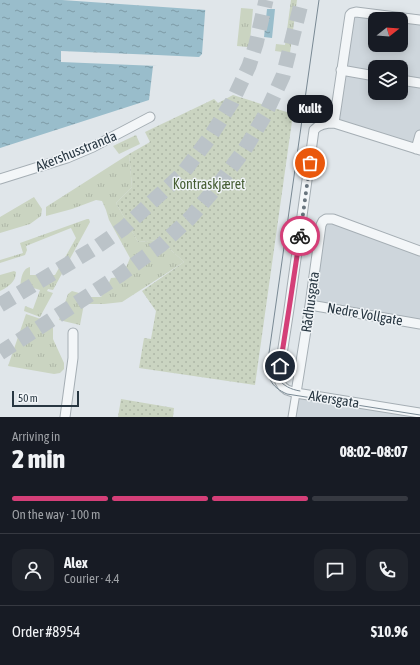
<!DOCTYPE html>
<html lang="en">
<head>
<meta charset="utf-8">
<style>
  :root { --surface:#171b24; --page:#20242c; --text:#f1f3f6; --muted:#9ea1a6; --line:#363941; --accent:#d43f78 }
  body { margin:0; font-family:"Asap Condensed",sans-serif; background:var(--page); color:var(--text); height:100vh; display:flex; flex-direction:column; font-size:15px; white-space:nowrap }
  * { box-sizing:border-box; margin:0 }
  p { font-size:13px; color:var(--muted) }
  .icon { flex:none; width:22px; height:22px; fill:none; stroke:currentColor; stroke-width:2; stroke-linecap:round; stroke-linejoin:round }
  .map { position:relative; height:417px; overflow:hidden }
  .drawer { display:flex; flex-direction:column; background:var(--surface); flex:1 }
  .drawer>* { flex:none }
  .needle { width:26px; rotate:73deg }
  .tools { position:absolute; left:368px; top:12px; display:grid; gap:8px }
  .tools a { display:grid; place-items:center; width:40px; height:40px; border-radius:8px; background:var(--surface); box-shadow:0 2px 10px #0003; font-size:20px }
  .scale { position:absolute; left:12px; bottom:10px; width:67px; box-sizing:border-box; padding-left:4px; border:2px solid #283742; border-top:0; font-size:11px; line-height:14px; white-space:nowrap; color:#283742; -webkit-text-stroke:3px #f0f4f7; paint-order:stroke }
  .pin { position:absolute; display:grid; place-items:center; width:34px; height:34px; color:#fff; margin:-17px; border:2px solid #fff; border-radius:50%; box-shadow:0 1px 4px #0007 }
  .courier { position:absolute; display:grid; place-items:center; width:40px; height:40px; margin:-20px; border:3px solid #d43f78; border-radius:50%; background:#fff; color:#222; box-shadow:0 1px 5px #0007 }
  .bubble { position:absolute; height:28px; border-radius:12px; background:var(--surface); box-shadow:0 2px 10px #0003; font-size:13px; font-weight:800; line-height:28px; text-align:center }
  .summary em { font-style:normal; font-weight:800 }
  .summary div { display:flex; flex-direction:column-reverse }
  .summary { display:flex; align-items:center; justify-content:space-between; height:68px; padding:0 12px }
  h1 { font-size:26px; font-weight:800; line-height:30px }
  .bar { display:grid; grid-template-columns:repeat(4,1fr); gap:6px 4px; align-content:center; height:48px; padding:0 12px }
  .bar i { height:5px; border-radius:3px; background:var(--line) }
  .bar .on { background:var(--accent) }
  .bar p { grid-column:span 4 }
  .line { display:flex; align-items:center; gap:10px; padding:0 12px; border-top:1px solid var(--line) }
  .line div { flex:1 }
  .round { display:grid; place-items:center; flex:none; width:42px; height:42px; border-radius:12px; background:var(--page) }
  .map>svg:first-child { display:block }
  .built { fill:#ced6dc; fill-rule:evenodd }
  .grass { fill:url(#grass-tufts) }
  .park { fill:url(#park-dots) }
  .water { fill:url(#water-ripples) }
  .pier { fill:#e0e6ea }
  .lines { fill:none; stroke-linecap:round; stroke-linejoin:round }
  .trunk-tunnel { stroke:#bbc3c8; stroke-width:15; stroke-dasharray:15 8; stroke-linecap:butt }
  .pedestrian-casing { stroke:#a5aeb4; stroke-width:9 }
  .minor-casing { stroke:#a5aeb4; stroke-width:11 }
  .pedestrian { stroke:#f3f6f8; stroke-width:7 }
  .minor { stroke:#f3f6f8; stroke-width:9 }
  .tram { stroke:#798994; stroke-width:1 }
  .done { stroke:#68747d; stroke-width:4; stroke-dasharray:0 7.2 }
  .route { stroke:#d43f78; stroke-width:5 }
  .labels { text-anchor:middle; stroke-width:3; stroke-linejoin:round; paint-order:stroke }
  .street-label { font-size:14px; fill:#283742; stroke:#f0f4f7 }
  .park-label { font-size:14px; fill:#465e34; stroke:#f0f4f7 }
</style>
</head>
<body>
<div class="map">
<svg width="420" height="417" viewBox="0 0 420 417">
  <defs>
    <pattern id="grass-tufts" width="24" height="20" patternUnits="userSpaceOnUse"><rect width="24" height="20" fill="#cad4c1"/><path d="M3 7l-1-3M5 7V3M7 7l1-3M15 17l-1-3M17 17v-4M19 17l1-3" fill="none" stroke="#aeb7a7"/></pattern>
    <pattern id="park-dots" width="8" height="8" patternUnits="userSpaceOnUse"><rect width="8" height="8" fill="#cad4c1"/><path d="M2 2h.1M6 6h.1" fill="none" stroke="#aeb7a7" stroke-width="1.8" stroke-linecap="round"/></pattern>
    <pattern id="water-ripples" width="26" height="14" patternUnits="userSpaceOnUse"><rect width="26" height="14" fill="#99bdcb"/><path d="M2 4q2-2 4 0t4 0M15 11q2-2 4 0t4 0" fill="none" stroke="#7d9aa6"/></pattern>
  </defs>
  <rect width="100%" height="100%" fill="#e0e6ea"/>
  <path class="built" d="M350 15 420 20V150L341 125 336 114ZM375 19H401V45H375ZM375 67H401V93H375Z
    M326 219 420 251V324L310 305Z
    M296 393 420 417H292Z"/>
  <path class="grass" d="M291 0H297L290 53 275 51 276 44 285 45Z
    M241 8 253 9 250 41 258 42V48L237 46Z
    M136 135 140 144 119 154 113 146Z
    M129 154 132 187 116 203 138 242 160 240 184 262 122 302 104 304H84L80 325 59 320 68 294 72 291 79 293 78 296 87 300 89 297H101L108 285 111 278 122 277 130 258 109 220 106 210 102 201 96 200 72 209 46 216V207Z
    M34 197 42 209 41 216 30 224 0 233V217Z
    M87 219H89L90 222 53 290 48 289 47 291 53 293 40 317 24 311 25 306 33 309 40 290 30 287 27 293 20 289C21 281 21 269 30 267V275H55L76 238 71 228 26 246 27 250 25 255 0 263V260L23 253 20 243Z
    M14 271 16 272C16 282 8 287 0 291V275Z
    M26 314 53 323V339L64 363V369L60 373 54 374 8 366Z"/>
  <path class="park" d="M233 95 293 114 255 385 139 368 144 338 151 339 156 311 142 291 184 262 160 240 138 242 116 203 132 187 129 154 150 142 145 132 214 99 218 103Z
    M121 399 174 408 173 417H118Z"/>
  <path class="water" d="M0 0H206L202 54 199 57 157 55V66H153L149 100 0 148Z
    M267 9H275L272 38 264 37Z"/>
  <path class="pier" d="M62 0H206V10Z
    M61 51 157 55V66L61 62Z"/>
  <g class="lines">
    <path class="trunk-tunnel" d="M0 305 98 246 124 228 183 173 210 137 232 102 249 66 256 44 266 0
      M0 353 120 275 161 245 190 218 219 184 245 149 265 115 283 76 302 0"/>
    <defs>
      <path id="pedestrian" d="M292 417 296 393"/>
      <path id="minor" d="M341 70 375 76
        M401 80 420 83
        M334 123 350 15 352 13 356 12 420 20
        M416 149 420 135
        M420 150 334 123C326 123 319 124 314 130L289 309 279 374 280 382 283 387 287 390 296 393 420 413
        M0 179 67 158 93 147 150 117
        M310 305 420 324
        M296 393 310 305 321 225 323 221 326 219H333L420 251
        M65 417 73 358V333"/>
    </defs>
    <use href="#pedestrian" class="pedestrian-casing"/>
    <use href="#minor" class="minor-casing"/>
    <use href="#pedestrian" class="pedestrian"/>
    <use href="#minor" class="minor"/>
    <path class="tram" d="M319 0 268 360C266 377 271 387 287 394L420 415
      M273 356C271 375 281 388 300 391"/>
  </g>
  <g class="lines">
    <path class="done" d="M300 236 310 163"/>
    <path class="route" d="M280 366 289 309 300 236"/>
  </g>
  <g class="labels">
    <g class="street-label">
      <text transform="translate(76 151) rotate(-22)" y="5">Akershusstranda</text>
      <text transform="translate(310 302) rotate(-82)" y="5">Rådhusgata</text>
      <text transform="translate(365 314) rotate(10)" y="5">Nedre Vollgate</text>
      <text transform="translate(334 399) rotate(9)" y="5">Akersgata</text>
    </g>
    <g class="park-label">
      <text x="209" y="189">Kontraskjæret</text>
    </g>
  </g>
</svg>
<div class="tools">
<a><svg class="needle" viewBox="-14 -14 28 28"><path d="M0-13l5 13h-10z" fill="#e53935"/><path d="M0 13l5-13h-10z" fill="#9ea1a6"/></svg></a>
<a><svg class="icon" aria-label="layers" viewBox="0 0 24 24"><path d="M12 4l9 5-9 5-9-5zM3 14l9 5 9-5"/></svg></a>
</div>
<div class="scale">50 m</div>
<div class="pin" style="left:310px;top:163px;background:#ea580c"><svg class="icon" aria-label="bag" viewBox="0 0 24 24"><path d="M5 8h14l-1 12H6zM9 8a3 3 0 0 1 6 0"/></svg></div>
<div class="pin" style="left:280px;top:366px;background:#1f2937"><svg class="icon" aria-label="home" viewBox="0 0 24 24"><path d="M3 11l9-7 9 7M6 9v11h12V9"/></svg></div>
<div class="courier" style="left:300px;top:236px"><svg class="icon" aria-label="bike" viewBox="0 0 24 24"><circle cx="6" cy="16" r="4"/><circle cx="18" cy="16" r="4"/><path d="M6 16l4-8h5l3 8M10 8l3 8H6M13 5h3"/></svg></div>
<div class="bubble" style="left:287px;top:95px;width:46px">Kullt</div>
</div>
<section class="drawer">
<div class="summary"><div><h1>2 min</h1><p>Arriving in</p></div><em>08:02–08:07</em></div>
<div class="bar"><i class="on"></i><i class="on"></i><i class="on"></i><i></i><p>On the way · 100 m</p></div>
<div class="line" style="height:72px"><a class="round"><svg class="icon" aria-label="person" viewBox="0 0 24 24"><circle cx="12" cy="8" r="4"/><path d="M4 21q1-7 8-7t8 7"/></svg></a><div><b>Alex</b><p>Courier · 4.4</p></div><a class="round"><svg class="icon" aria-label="chat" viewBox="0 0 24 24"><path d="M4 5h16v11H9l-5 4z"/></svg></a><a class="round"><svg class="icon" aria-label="phone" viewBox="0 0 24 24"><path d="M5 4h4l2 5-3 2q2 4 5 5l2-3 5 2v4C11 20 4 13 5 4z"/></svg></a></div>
<div class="line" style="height:52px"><div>Order #8954</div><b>$10.96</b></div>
</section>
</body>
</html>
